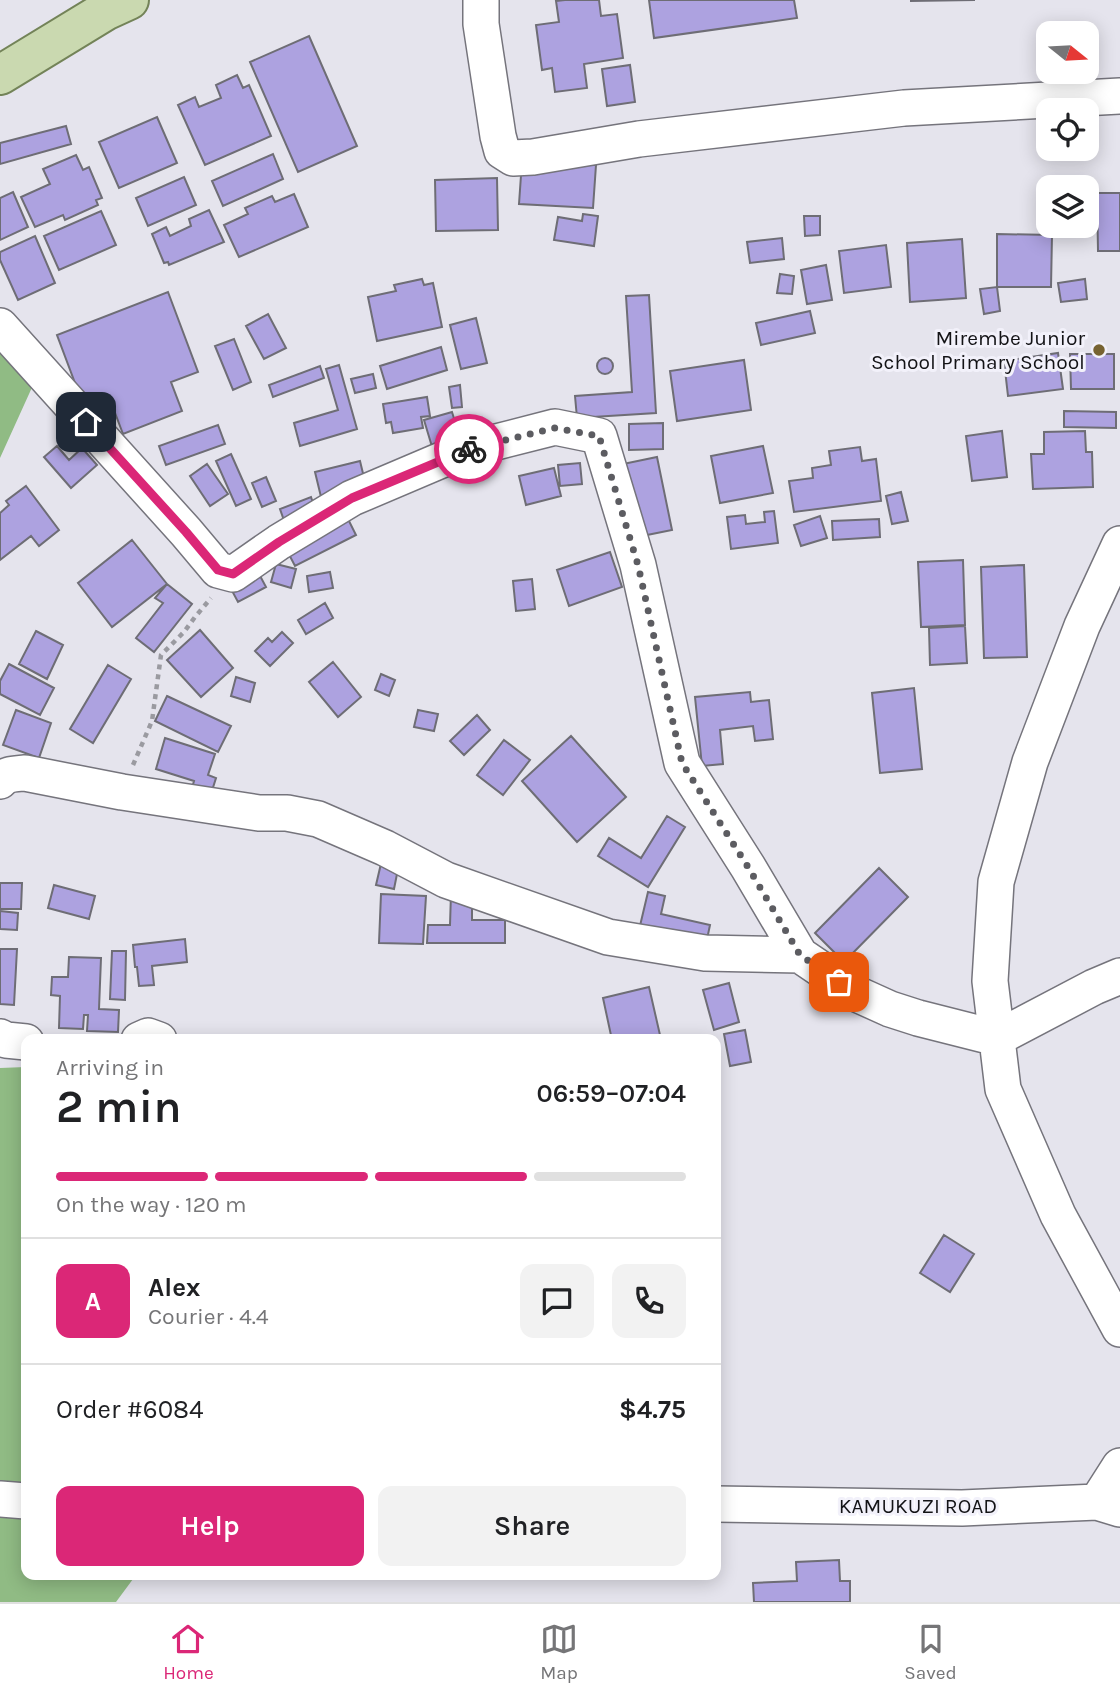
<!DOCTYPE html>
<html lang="en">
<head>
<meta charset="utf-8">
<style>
  :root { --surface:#fff; --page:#f2f2f2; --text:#202124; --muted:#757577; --line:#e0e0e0; --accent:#db2777 }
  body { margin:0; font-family:Karla,sans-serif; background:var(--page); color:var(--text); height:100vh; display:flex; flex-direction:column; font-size:26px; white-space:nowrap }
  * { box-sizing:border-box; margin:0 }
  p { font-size:23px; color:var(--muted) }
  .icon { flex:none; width:38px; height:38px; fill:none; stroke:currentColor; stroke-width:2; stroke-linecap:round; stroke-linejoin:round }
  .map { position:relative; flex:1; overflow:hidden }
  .drawer { position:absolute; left:21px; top:1034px; width:700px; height:546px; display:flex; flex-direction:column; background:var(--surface); border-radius:14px; box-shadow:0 4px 18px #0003 }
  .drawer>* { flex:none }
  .needle { width:46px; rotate:108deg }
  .fabs { position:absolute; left:1036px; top:21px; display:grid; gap:14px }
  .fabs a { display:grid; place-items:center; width:63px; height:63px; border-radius:14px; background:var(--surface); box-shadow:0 4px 18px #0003; font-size:35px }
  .pin { position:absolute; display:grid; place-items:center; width:60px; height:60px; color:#fff; margin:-30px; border-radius:14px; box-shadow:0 4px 10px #0006 }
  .courier { position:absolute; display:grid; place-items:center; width:70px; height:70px; margin:-35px; border:5px solid #db2777; border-radius:50%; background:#fff; color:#222; box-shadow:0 2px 9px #0007 }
  .head em { font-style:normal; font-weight:600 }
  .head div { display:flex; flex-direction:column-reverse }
  .head { display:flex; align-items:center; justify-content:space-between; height:119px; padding:0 35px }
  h1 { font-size:46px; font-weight:600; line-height:52px }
  .bar { display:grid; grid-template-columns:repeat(4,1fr); gap:10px 7px; align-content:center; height:84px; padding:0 35px }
  .bar i { height:9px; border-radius:5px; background:var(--line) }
  .bar .selected { background:var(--accent) }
  .bar p { grid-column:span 4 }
  .line { display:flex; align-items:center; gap:18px; padding:0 35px; border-top:2px solid var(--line) }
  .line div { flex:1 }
  .round { display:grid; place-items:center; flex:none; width:74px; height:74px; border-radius:14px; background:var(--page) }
  .button { display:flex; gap:14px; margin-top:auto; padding:14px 35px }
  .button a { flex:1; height:80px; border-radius:14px; background:var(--accent); color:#fff; font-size:28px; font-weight:600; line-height:80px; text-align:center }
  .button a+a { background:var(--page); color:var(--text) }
  .tabs { display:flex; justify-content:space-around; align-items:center; height:98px; border-top:2px solid var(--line); background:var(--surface); font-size:19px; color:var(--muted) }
  .tabs a { display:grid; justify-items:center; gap:4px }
  .tabs .selected { color:var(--accent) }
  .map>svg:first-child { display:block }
  .forest { fill:#90bb84 }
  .building { fill:#ada2e0; stroke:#6e6d75; stroke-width:2 }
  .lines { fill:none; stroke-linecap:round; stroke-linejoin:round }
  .minor-casing { stroke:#75747c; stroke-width:38 }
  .major-casing { stroke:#738358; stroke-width:42 }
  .path { stroke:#9a9aa0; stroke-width:4.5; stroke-dasharray:5 5; stroke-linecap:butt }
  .minor { stroke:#fff; stroke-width:35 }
  .major { stroke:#cad9b0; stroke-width:38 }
  .done { stroke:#5c5c61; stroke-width:7; stroke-dasharray:0 12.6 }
  .route { stroke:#db2777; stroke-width:9 }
  .poi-dot { fill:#766231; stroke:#f2f1fa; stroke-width:2.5 }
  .labels { text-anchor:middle; stroke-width:6; stroke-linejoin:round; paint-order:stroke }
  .poi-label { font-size:21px; fill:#131316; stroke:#f2f1fa; text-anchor:end }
  .street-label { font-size:21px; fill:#131316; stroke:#f2f1fa }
</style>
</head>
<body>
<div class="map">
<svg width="1120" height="1602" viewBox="0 0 1120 1602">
  <rect width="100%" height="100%" fill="#e5e4ed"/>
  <path class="forest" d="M0 348 34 383 0 458Z
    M26 1067V1575H136L116 1602H0V1068Z"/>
  <path class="building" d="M565 0H599L601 16 617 14 623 58 584 64 587 88 555 92 552 68 542 70 536 25 559 22 556 1Z
    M649 0H794L797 18 654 38Z
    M911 0H975L911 1Z
    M309 36 357 146 298 172 250 62Z
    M630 65 635 102 607 106 602 69Z
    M237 75 243 88 249 85 271 136 205 165 178 105 195 97 199 107 221 98 216 85Z
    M157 117 177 163 119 188 99 142Z
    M66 126 71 144 0 164V143Z
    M273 154 283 179 223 206 212 181Z
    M76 155 83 170 89 167 102 198 96 200 98 205 65 220 63 215 35 227 21 197 50 184 43 169Z
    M522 161 596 165 593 208 519 204Z
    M184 177 196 205 148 226 136 198Z
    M497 178 498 230 436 231 435 180Z
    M13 192 28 227 0 240V198Z
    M1097 193H1120V251H1098Z
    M294 194 308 227 239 257 224 225 248 214 245 208 272 196 275 202Z
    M209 210 224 242 169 265 168 262 164 263 152 234 166 227 170 236 191 226 189 219Z
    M101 211 116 245 59 270 44 236Z
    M583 214 598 216 594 246 554 240 558 217 582 221Z
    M804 216H820V235L805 236Z
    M997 234 1052 235 1051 287H997Z
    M35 236 55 283 18 300 0 260V252Z
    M782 238 784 259 750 263 747 242Z
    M962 239 966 298 910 302 907 243Z
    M886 245 891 287 844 293 839 251Z
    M826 265 832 300 807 304 801 270Z
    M780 274 794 276 792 294 777 293Z
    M422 279 424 285 433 283 442 327 377 341 368 297 396 291 394 285Z
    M1085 279 1087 299 1061 302 1058 283Z
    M997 287 1000 311 984 314 980 289Z
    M168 292 198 372 171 382 182 411 123 434 112 405 87 415 57 335Z
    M649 295 656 413 577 418 575 396 632 392 626 296Z
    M810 311 815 333 761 345 756 323Z
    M268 314 286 348 264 359 246 326Z
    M476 318 487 363 461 369 450 325Z
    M234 339 251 382 233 390 215 346Z
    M441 347 447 370 387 389 380 366Z
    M1058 353 1063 389 1008 396 1004 361Z
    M1070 354H1114V389H1071Z
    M597 366a8 8 0 1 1 16 0a8 8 0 1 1-16 0Z
    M744 360 751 410 677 421 670 371Z
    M339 365 357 429 300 446 294 423 338 410 326 369Z
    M320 366 324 378 273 397 269 385Z
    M373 374 376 388 355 393 351 379Z
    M460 385 462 407 452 408 449 387Z
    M427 397 430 416 421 417 423 428 393 433 391 422 386 423 383 404Z
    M1064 411 1116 412V428L1064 427Z
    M452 412 461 441 433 450 424 420Z
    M663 423V449L629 450V424Z
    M218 425 225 444 166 465 159 446Z
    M1002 431 1007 477 972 481 966 436Z
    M1085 431 1086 452H1092L1093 487 1033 489 1031 454H1044V432Z
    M57 446 69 460 82 448 97 465 71 488 44 457Z
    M763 446 773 493 720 503 711 456Z
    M860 447 862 461 876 459 881 501 794 512 789 481 813 478 812 468 831 465 829 451Z
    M231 454 251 499 236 506 216 461Z
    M657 457 672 530 637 537 623 464Z
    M360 461 367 490 322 501 315 472Z
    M580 463 582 484 560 486 558 465Z
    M207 464 228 494 210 506 190 476Z
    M554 468 561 496 526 505 519 476Z
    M266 477 276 501 262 507 252 483Z
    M26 486 59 530 39 546 31 536 0 560V513L9 505 6 501Z
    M901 492 908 521 892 524 886 496Z
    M311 497 318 518 287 529 280 509Z
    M343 509 356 535 295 566 282 541Z
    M774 511 778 543 731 549 727 517 745 515 746 524 765 522 764 512Z
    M820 516 827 538 801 546 794 525Z
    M879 519 880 537 833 540 832 521Z
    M132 540 167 584 112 627 78 583Z
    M610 552 622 587 569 606 557 570Z
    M963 560 965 625 921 627 918 562Z
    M276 564 296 569 291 588 271 582Z
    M1024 565 1027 657 984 658 981 567Z
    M258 572 266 587 238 602 230 587Z
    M330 572 333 588 309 592 307 576Z
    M532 579 535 609 516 611 513 581Z
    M167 584 192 604 154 652 136 638 163 603 155 598Z
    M325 603 333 618 306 634 298 620Z
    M965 626 967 663 930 665 929 628Z
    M200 630 233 668 201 697 167 660Z
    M36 631 63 645 47 679 19 664Z
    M282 632 293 643 270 666 255 651 268 638 272 642Z
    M333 662 361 697 338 717 309 682Z
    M9 664 54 688 40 715 0 694V681Z
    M108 665 131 679 93 743 70 729Z
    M381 674 395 680 389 696 375 690Z
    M236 677 255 683 250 702 231 696Z
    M914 688 922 769 880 773 872 693Z
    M750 692 751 702 769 700 773 739 755 741 753 726 720 730 723 764 702 766 695 697Z
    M167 696 231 726 218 752 155 721Z
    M16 710 51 723 39 758 3 745Z
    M418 710 438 714 434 731 414 727Z
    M477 715 490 730 464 755 450 741Z
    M571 736 626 797 577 842 522 781Z
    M165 738 215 754 208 775 216 778 209 800 190 795 194 781 156 769Z
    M504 740 530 760 503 795 477 775Z
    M667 816 685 827 648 887 598 856 609 838 641 858Z
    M383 855 400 859 394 889 376 885Z
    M879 868 908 897 844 962 815 933Z
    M0 883H22L21 909H0Z
    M54 885 95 896 89 919 48 908Z
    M648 892 665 896 661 914 710 925 706 944 639 930Z
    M451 893H472V920H505V943H427L428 925H450Z
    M381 894 426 896 423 944 379 943Z
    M0 911 18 913 17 930 0 929Z
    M185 939 187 962 152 966 154 985 139 986 137 967H135L133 945Z
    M0 949H17L14 1005 0 1004Z
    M112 951H126L125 1000 110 999Z
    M69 957 101 958 99 1009 119 1010 118 1032 87 1031 88 1015H84L83 1029 59 1028 60 996 51 995 52 977H68Z
    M729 983 739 1022 714 1030 703 990Z
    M649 987 660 1035 639 1040H612L603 998Z
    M745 1030 751 1062 730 1066 724 1034Z
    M944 1235 974 1254 950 1292 920 1273Z
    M839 1560 840 1581H850V1602H754L753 1583 797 1581 796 1562Z"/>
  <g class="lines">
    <defs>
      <path id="minor" d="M481 0V24L498 136 502 151 513 158 533 157 639 139 904 108 1120 96
        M0 326 186 532 218 570 233 574 279 542 352 498 465 450 555 427 599 436 638 565 682 763 748 867 800 955 859 995 890 1009 918 1018 997 1038 1094 987 1120 976
        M1120 544 1082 626 1030 762 996 882 990 981 1003 1089 1058 1215 1120 1329
        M0 781C7 773 15 774 25 773L122 792 259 813H287L318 819 385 848 446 880 608 937 705 953 800 955
        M0 1037 6 1040 26 1042
        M139 1040 148 1036 159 1040
        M0 1499 26 1501
        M1097 1502 1120 1466
        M716 1504 962 1508 1097 1502 1120 1509"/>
      <path id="major" d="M0 75 105 11 129 0"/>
    </defs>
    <use href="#minor" class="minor-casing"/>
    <use href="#major" class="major-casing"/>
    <path class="path" d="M133 765 152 721 161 655 184 632 195 617 211 598"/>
    <use href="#minor" class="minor"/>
    <use href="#major" class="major"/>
  </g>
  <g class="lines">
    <path class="done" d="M469 449 555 428 599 436 638 565 682 763 748 867 800 955 839 982"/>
    <path class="route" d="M86 422 186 532 218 570 233 574 279 542 352 498 469 449"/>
  </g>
  <circle class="poi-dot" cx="1099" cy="350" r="7"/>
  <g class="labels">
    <g class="poi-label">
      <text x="1085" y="345">Mirembe Junior<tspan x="1085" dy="24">School Primary School</tspan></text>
    </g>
    <g class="street-label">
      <text x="918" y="1513">KAMUKUZI ROAD</text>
    </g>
  </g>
</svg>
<div class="fabs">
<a><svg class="needle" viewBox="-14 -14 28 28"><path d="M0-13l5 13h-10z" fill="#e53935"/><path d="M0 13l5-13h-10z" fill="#757577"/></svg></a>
<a><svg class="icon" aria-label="locate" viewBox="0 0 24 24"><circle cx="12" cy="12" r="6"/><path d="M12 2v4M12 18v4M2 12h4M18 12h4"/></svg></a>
<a><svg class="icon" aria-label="layers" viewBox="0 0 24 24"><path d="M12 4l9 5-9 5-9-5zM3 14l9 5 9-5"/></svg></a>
</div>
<div class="pin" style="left:839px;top:982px;background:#ea580c"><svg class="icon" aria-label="bag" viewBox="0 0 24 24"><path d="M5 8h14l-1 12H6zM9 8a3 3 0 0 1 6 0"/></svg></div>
<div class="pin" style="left:86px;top:422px;background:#1f2937"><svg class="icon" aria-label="home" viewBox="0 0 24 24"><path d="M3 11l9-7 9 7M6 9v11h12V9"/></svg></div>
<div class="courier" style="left:469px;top:449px"><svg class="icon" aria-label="bike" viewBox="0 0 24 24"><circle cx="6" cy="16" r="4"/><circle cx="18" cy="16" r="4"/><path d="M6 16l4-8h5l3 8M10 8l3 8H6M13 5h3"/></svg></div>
<section class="drawer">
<div class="head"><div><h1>2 min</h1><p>Arriving in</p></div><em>06:59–07:04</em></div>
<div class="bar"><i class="selected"></i><i class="selected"></i><i class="selected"></i><i></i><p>On the way · 120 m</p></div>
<div class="line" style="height:126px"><b class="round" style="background:var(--accent);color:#fff">A</b><div><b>Alex</b><p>Courier · 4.4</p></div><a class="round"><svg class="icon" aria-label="chat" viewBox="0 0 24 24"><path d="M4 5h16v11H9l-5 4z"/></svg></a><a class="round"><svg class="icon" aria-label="phone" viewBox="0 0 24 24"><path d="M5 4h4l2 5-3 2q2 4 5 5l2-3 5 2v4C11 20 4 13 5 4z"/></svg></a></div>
<div class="line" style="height:91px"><div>Order #6084</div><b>$4.75</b></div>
<div class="button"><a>Help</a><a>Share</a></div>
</section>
</div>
<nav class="tabs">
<a class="selected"><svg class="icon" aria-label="home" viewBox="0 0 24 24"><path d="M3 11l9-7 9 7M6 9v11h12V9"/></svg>Home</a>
<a><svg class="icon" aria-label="map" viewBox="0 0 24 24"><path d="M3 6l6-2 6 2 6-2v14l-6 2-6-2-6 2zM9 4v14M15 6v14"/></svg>Map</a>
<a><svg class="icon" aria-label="saved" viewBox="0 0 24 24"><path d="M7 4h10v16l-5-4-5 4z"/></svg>Saved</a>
</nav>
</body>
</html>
